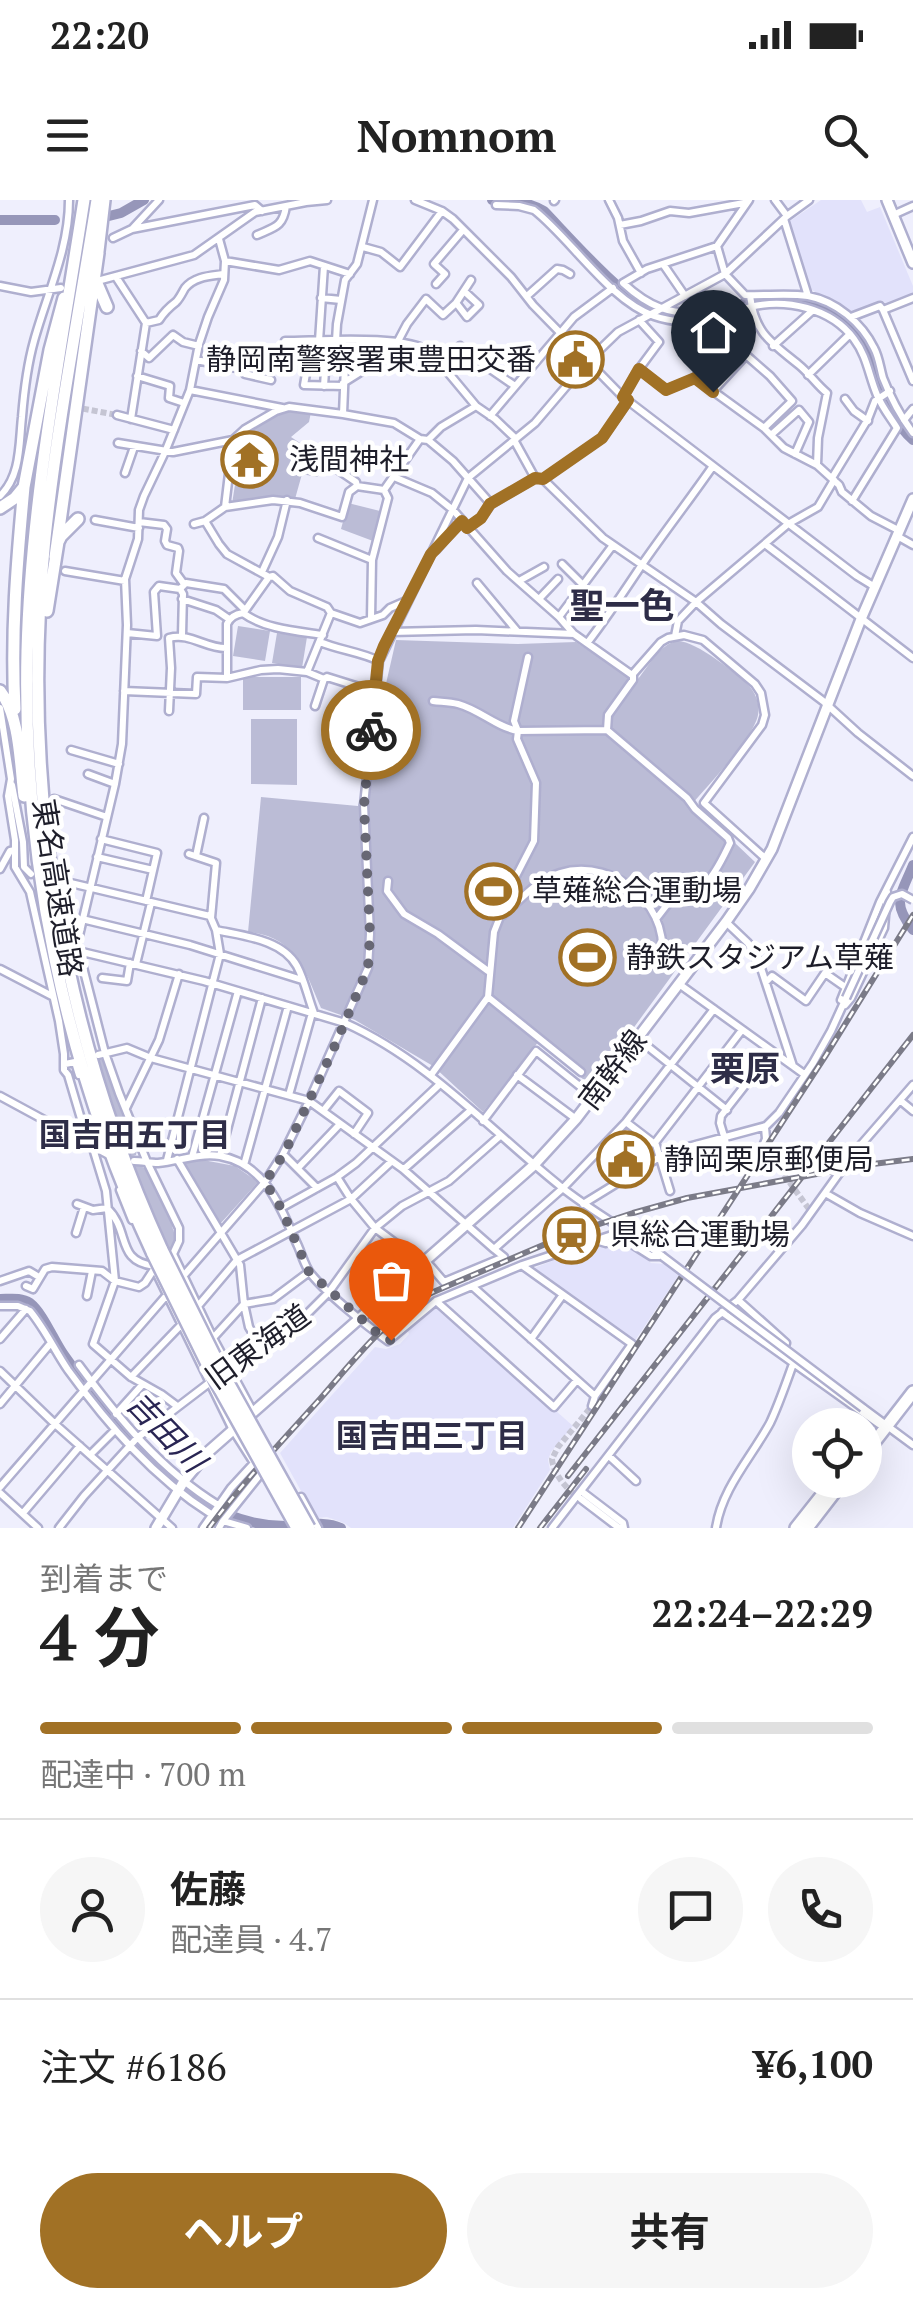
<!DOCTYPE html>
<html lang="ja">
<head>
<meta charset="utf-8">
<style>
  :root { --surface:#fff; --page:#f6f6f6; --text:#222; --muted:#767676; --line:#e0e0e0; --accent:#a17125 }
  body { margin:0; font-family:"PT Serif","Noto Sans JP",serif; background:var(--page); color:var(--text); height:100vh; display:flex; flex-direction:column; font-size:38px; white-space:nowrap }
  * { box-sizing:border-box; margin:0 }
  p { font-size:32px; color:var(--muted) }
  .icon { flex:none; width:55px; height:55px; fill:none; stroke:currentColor; stroke-width:2; stroke-linecap:round; stroke-linejoin:round }
  .map { position:relative; height:1328px; overflow:hidden }
  .panel { display:flex; flex-direction:column; background:var(--surface); flex:1 }
  .panel>* { flex:none }
  .buttons { position:absolute; left:792px; top:1208px; display:grid; gap:20px }
  .buttons a { display:grid; place-items:center; width:90px; height:90px; border-radius:50%; background:var(--surface); box-shadow:0 10px 40px #0002; font-size:50px }
  .pin { position:absolute; display:grid; place-items:center; width:85px; height:85px; color:#fff; margin:-102px -42px; border-radius:50% 50% 50% 0; rotate:-45deg; box-shadow:0 0 10px #0007 }
  .pin .icon { rotate:45deg }
  .courier { position:absolute; display:grid; place-items:center; width:100px; height:100px; margin:-50px; border:8px solid #a17125; border-radius:50%; background:#fff; color:#222; box-shadow:0 2px 12px #0007 }
  .head em { font-style:normal; font-weight:700 }
  .head div { display:flex; flex-direction:column-reverse }
  .head { display:flex; align-items:center; justify-content:space-between; height:170px; padding:0 40px }
  h1 { font-size:65px; font-weight:700; line-height:75px }
  .bar { display:grid; grid-template-columns:repeat(4,1fr); gap:15px 10px; align-content:center; height:120px; padding:0 40px }
  .bar i { height:12px; border-radius:8px; background:var(--line) }
  .bar .selected { background:var(--accent) }
  .bar p { grid-column:span 4 }
  .line { display:flex; align-items:center; gap:25px; padding:0 40px; border-top:2px solid var(--line) }
  .line div { flex:1 }
  .round { display:grid; place-items:center; flex:none; width:105px; height:105px; border-radius:52px; background:var(--page) }
  .primary-button { display:flex; gap:20px; margin-top:auto; padding:20px 40px }
  .primary-button a { flex:1; height:115px; border-radius:60px; background:var(--accent); color:#fff; font-size:40px; font-weight:700; line-height:115px; text-align:center }
  .primary-button a+a { background:var(--page); color:var(--text) }
  .status { display:flex; justify-content:space-between; align-items:center; height:70px; padding:0 50px; background:var(--surface); direction:ltr }
  .status svg { height:28px; fill:currentColor }
  header { display:flex; justify-content:space-between; align-items:center; height:130px; padding:0 40px; background:var(--surface); font-size:45px; font-weight:700 }
  .map>svg:first-child { display:block }
  .built { fill:#e2e2fb }
  .green { fill:#bbbcd6 }
  .lines { fill:none; stroke-linecap:round; stroke-linejoin:round }
  .river { stroke:#9696b9; stroke-width:10 }
  .minor-tunnel { stroke:#c5c5d3; stroke-width:6; stroke-dasharray:6 3; stroke-linecap:butt }
  .minor-casing { stroke:#afafcf; stroke-width:11 }
  .major-casing { stroke:#afafcf; stroke-width:14 }
  .highway-casing { stroke:#afafcf; stroke-width:16 }
  .minor { stroke:#fff; stroke-width:6 }
  .major { stroke:#fff; stroke-width:9 }
  .highway { stroke:#fff; stroke-width:11 }
  .rail-casing { stroke:#7b7b88; stroke-width:6 }
  .rail { stroke:#fff; stroke-width:2.5; stroke-dasharray:8; stroke-linecap:butt }
  .minor-bridge-casing { stroke:#afafcf; stroke-width:11; stroke-linecap:butt }
  .highway-bridge-casing { stroke:#afafcf; stroke-width:16; stroke-linecap:butt }
  .minor-bridge { stroke:#fff; stroke-width:6 }
  .highway-bridge { stroke:#fff; stroke-width:11 }
  .done { stroke:#676774; stroke-width:10; stroke-dasharray:0 18 }
  .route { stroke:#a17125; stroke-width:12 }
  .labels { text-anchor:middle; stroke-width:9; stroke-linejoin:round; paint-order:stroke }
  .poi-label { font-size:30px; fill:#1e1e2a; stroke:#fff; text-anchor:start }
  .street-label { font-size:30px; fill:#1e1e2a; stroke:#fff }
  .neighbourhood-label { font-size:32px; font-weight:bold; fill:#2e2d47; stroke:#fff }
  .water-label { font-size:32px; font-style:italic; fill:#292553; stroke:#fff }
  .quarter-label { font-size:35px; font-weight:bold; fill:#2e2d47; stroke:#fff }
</style>
</head>
<body>
<div class="status"><b>22:20</b><svg viewBox="0 0 49 12"><path d="M0 12V9h3v3zM5 12V6h3v6zM10 12V3h3v9zM15 12V0h3v12zM26 1h20v11H26zM47 4h2v5h-2z"/></svg></div>
<header><svg class="icon" aria-label="menu" viewBox="0 0 24 24"><path d="M4 6h16M4 12h16M4 18h16"/></svg>Nomnom<svg class="icon" aria-label="search" viewBox="0 0 24 24"><circle cx="10" cy="10" r="6"/><path d="M15 15l6 6"/></svg></header>
<div class="map">
<svg width="913" height="1328" viewBox="0 0 913 1328">
  <rect width="100%" height="100%" fill="#efeffd"/>
  <path class="built" d="M821 0H861L867 12 880 7 913 86V95L886 105 885 102 850 114 809 88 787 23Z
    M627 1042 651 1063 665 1064 679 1075 634 1142 529 1070 593 1045Z
    M435 1107H439L573 1226 551 1252 548 1260 550 1270 513 1328H351L344 1323 327 1317 316 1318 280 1253 375 1147 386 1149 400 1144 409 1134 408 1131Z"/>
  <path class="green" d="M287 210 311 212 309 222 291 237 330 263 317 277 302 274 295 299 285 297 232 304 236 278 229 277 236 240 250 229Z
    M348 303 380 311 373 341 341 329Z
    M238 426 270 431 265 461 233 456Z
    M277 433 307 437 302 468 272 463Z
    M396 440 518 444 576 442 627 476 638 479C648 467 660 444 677 441 693 439 738 474 749 486 756 493 760 505 758 515 754 537 709 584 693 603L755 662 591 886 539 841 483 912 433 866 355 820 321 808C305 770 295 736 248 732L261 597 358 606Z
    M243 477H301V510H243Z
    M251 519H297V585L251 584Z
    M101 859 106 863 120 905 138 945 136 955 130 957 97 861Z
    M203 960 235 966 258 982 220 1024 182 963Z
    M137 964 146 969 170 1019 175 1036 172 1050 169 1051 133 966Z"/>
  <g class="lines">
    <path class="river" d="M492 0C511 1 527 1 544 11 571 39 623 99 657 113 685 124 712 115 738 105 769 95 807 96 835 112 848 120 863 138 870 152 875 160 876 172 879 181 885 201 897 226 913 240
      M109 16 121 13 144 0
      M0 20H55
      M913 665C901 695 891 702 913 730
      M0 1099C10 1099 21 1097 30 1103 43 1113 54 1141 64 1155 88 1190 117 1226 147 1257 185 1296 231 1327 288 1326 307 1326 323 1320 341 1328"/>
    <path class="minor-tunnel" d="M74 207 117 215
      M763 946 809 1009
      M581 1299C568 1291 553 1274 552 1259L558 1247 592 1206"/>
    <defs>
      <path id="minor" d="M415 0 442 11 453 19 511 77 533 105 623 197 857 376 875 387
        M609 0 618 18 623 41 641 73
        M775 0 787 16
        M554 1 555 0
        M496 5 519 6 534 10C570 38 610 101 654 116 671 122 696 124 714 120 727 117 738 111 750 107 786 98 831 108 854 139 867 156 869 176 877 195 882 207 890 217 897 228L852 301
        M893 15 913 6
        M784 19 808 96
        M620 25 641 21 670 11 689 13 744 3
        M133 28 159 0
        M257 35C275 27 283 27 286 6
        M113 38 132 29 255 5 262 11
        M219 39 225 61 224 80 208 117 199 144 190 190 165 252 144 296 139 310 138 339 125 379 127 425 122 544 115 584 77 744 105 853 119 893 147 962 179 1028V1041L173 1054 213 1138 253 1212
        M717 46 725 74 745 95C766 96 787 93 808 96 836 101 862 123 874 148 879 157 880 168 883 178 890 196 901 217 913 233
        M363 47 381 52 400 67 442 11
        M225 61 279 70 310 61 350 74
        M663 64 685 96
        M116 77 146 123 131 219
        M101 80 194 55 255 12 306 2 327 0
        M436 84 445 74 434 64 463 30
        M0 86 31 92 61 88
        M527 96 557 69 563 70 570 74
        M750 96C755 134 771 142 799 165 809 173 817 185 827 193L818 238 817 265 839 285 842 292 871 316 898 330
        M321 98 341 100
        M457 104 467 117 479 105 465 92
        M883 110 913 181
        M705 112C670 116 648 106 623 83L647 69 717 46 749 0
        M851 117 880 106 883 110 913 98
        M146 123 159 120C164 112 168 108 176 102 180 98 182 93 185 88 195 76 211 76 224 74
        M285 141C319 141 404 134 431 152L476 206 495 219 516 239
        M319 141 324 66
        M336 141 337 124 345 80 357 64 373 0
        M397 143 407 124 426 99 443 115 456 103 471 80
        M460 146 470 155 515 186
        M773 146 812 111
        M141 151 149 158 173 135 183 142 199 146
        M196 160 242 169 245 174 271 180
        M344 164 369 166
        M307 168 304 185 343 186
        M639 169 659 142 639 120
        M808 175 850 134
        M137 176 170 186 169 198 184 203
        M695 178 764 228 784 248 817 265
        M343 183 370 166 388 142
        M324 186 327 141
        M190 190 282 208
        M713 191 746 155 770 176 792 201 764 228
        M623 197 639 169 666 190 695 178 704 165 711 136 733 115
        M845 199 854 211 868 221
        M343 214 346 141
        M117 215 174 230
        M490 216 574 117 613 88
        M904 220 913 209
        M771 235 799 210 809 222 795 254
        M428 240 441 227 476 206
        M514 240 535 278
        M118 243 173 252 233 240 245 229 276 211 289 207 343 214 394 223 420 239 428 240 453 261 491 304
        M331 265 356 282 357 286
        M125 273 134 247
        M394 277 432 293 453 310 507 371 559 417 573 433
        M832 278 868 219 875 201 890 191
        M543 279 603 338 696 402 721 424 823 501 858 533 913 576
        M384 290 420 239
        M0 296C21 276 19 245 22 217 24 192 27 166 34 141 47 94 69 49 69 0
        M225 307 233 240
        M95 320 139 328
        M205 321 219 344 227 354 269 377 273 376 290 391 327 407 331 413 360 423 383 415 390 408 406 401
        M139 322 164 325 167 329 165 341 167 345 178 348 179 351 176 373 184 384
        M194 324 205 321 225 307 273 300 300 303 342 317 349 292 357 286 384 290 388 298 372 360 371 419
        M467 328 481 318 491 304 535 278 543 279 602 238 628 201
        M897 336 913 345
        M318 338 372 360
        M765 344 913 458
        M436 350 461 321
        M562 364 583 385
        M65 371 125 381
        M262 372 278 337 287 300
        M519 381 544 367
        M477 383 517 431
        M182 399 216 410 229 419
        M539 399 558 379
        M244 412 269 377
        M331 413 307 472 324 479 327 477 375 492
        M559 417 613 345
        M391 432 476 430 574 434 632 475 661 442 668 438 684 435 703 440 755 484 761 493 765 515 762 525 704 603 766 659
        M127 433 157 436 154 392 159 386 180 389
        M182 435 183 394 180 389 186 383 224 389 244 409
        M675 436 678 421 696 402 788 324 818 307 834 280
        M320 442C339 450 361 452 379 461
        M588 442C608 416 625 390 643 363 666 330 690 299 713 266
        M227 478 261 470 278 469 307 472
        M124 491 196 494 197 477 227 478V424C230 417 236 414 243 413 265 429 296 431 323 435
        M433 501C441 502 450 502 458 504 480 510 496 527 518 531L607 530 687 598 695 609 728 638 730 643C716 673 704 696 670 701L656 719
        M315 506 324 479
        M0 508 11 579 8 596 15 640V667L30 692 59 821 64 854V870L68 875 84 929 79 938
        M169 511 171 468 169 438C190 432 206 449 227 448
        M607 530 608 515 633 480V475
        M71 550 119 564
        M88 574 115 584
        M12 585 23 642 24 667 31 674
        M54 599 107 617
        M101 639 157 653 146 701
        M189 654 216 663 211 718
        M196 656 204 618
        M97 657 153 670
        M0 669 10 651 15 650
        M58 680 210 716 216 730 220 754 167 960
        M388 681 387 691 404 714 438 734 488 771
        M503 715C522 699 535 681 560 673 616 656 677 711 659 768
        M82 719 190 745 302 780
        M726 722 748 743 760 765 793 866
        M216 730C243 736 282 739 297 766 305 781 308 798 314 813
        M78 751 204 781 345 823C428 860 490 930 560 986 592 1012 629 1031 662 1056
        M136 764 151 703
        M0 769 52 796
        M102 778 127 781 130 763
        M766 782 772 776 806 801 825 773 845 787
        M679 784 804 874
        M488 797 581 872
        M841 800 880 702 913 637
        M845 805 851 798 884 728 887 692
        M637 838 727 910
        M98 855 127 848 151 858 309 901 403 969 494 1049 563 988 626 922 714 809
        M65 864 75 862 79 875
        M431 875 488 797 494 732 515 678 534 641 536 583 517 539 518 531 514 521 528 457
        M517 875 576 919
        M289 895 312 813
        M0 896 107 954
        M901 901 913 911
        M126 908 159 840 179 774
        M323 911 339 891 368 913 354 934
        M483 921 536 851 592 896
        M626 922 656 945 670 991
        M654 944 742 830
        M92 945 106 991 115 1081 93 1144 131 1177 161 1194 177 1206
        M763 946 766 939 765 927
        M283 954 317 988
        M220 956 262 798
        M192 957 238 791
        M177 959 240 1065 244 1104 249 1127 262 1149
        M134 961C142 961 150 963 158 963 179 961 198 953 220 956 266 964 281 1009 298 1046 302 1055 305 1067 311 1074 327 1094 367 1126 388 1141L436 1101 522 1065 624 1031
        M732 963 720 923 721 916 772 851
        M244 965 288 806
        M298 968 340 924
        M404 969 471 910
        M337 977 351 999 375 1028 422 1063
        M120 990 132 1020
        M825 993 860 1013 913 1036
        M77 1004 93 1010 107 1008C131 1031 115 1061 154 1066
        M583 1004 666 953 766 926 779 913 813 863 831 831 846 798
        M281 1008 337 977 356 963 440 884
        M76 1033 84 1007
        M599 1041 606 1043 624 1039 651 1056H661
        M426 1061 444 1082 504 1057 494 1049
        M523 1066 632 1144 595 1196
        M156 1072 233 1230 254 1263 231 1288 203 1328
        M0 1081 29 1071 39 1077
        M26 1086 33 1089 45 1069 52 1067 102 1071 115 1081 139 1087 145 1083 158 1063
        M472 1086 595 1196 592 1206
        M87 1096 92 1071
        M738 1100 786 1143 783 1151
        M436 1101 554 1207 577 1180
        M0 1106H18L30 1111C45 1129 55 1151 68 1170 108 1225 154 1278 211 1314
        M198 1106 237 1060 351 999 392 961
        M722 1112 879 1224
        M213 1138 244 1104 273 1099 309 1072
        M0 1139 26 1109
        M531 1139 562 1096
        M79 1165C119 1219 161 1270 218 1305
        M0 1171 55 1224 172 1328
        M228 1171 262 1149 306 1115 329 1092 375 1028 402 1006 449 981 500 936
        M131 1177 181 1125
        M0 1204 50 1144
        M863 1208 913 1245
        M116 1214 142 1185
        M90 1255 115 1230
        M609 1256 636 1281
        M0 1287 265 982 283 954 309 901 368 768 370 734 364 605 379 461 468 278 535 223 587 162 618 132 725 74 787 16 809 0
        M581 1291 623 1323 624 1328
        M0 1293 38 1328
        M301 1297 318 1328
        M581 1299 619 1328
        M23 1313 80 1246
        M223 1321 259 1276
        M59 1328 84 1296 137 1238 213 1180
        M219 1328 223 1321 247 1328
        M552 1328 715 1118 738 1100 802 1025 853 954 913 885
        M716 1328C722 1288 751 1258 770 1223 779 1204 786 1183 793 1164"/>
      <path id="major" d="M887 0 913 63
        M156 1328 184 1281 208 1252 534 965 576 919 726 722 749 689 772 649 861 419 913 299"/>
      <path id="highway" d="M84 0C61 149 31 300 27 451 22 659 65 866 153 1054
        M97 0C79 113 57 225 45 338 20 582 60 827 162 1050
        M97 60 104 0
        M95 79 107 107
        M0 308 15 298 24 287 50 150 64 98
        M55 357 98 53
        M47 411 58 342 61 336 78 319
        M0 491C20 516 20 564 24 596
        M15 509C11 433 17 362 24 287
        M865 1254 913 1192
        M796 1328 834 1280
        M807 1328 844 1280"/>
    </defs>
    <use href="#minor" class="minor-casing"/>
    <use href="#major" class="major-casing"/>
    <use href="#highway" class="highway-casing"/>
    <use href="#minor" class="minor"/>
    <use href="#major" class="major"/>
    <use href="#highway" class="highway"/>
    <defs>
      <path id="rail" d="M568 1276 913 835
        M209 1328C243 1282 282 1241 320 1199 354 1160 386 1118 431 1093L569 1034 633 1013 687 998 865 965 913 959
        M518 1328 826 855 913 715
        M540 1328 586 1269"/>
    </defs>
    <use href="#rail" class="rail-casing"/>
    <use href="#rail" class="rail"/>
    <defs>
      <path id="minor-bridge" d="M846 798 890 702 893 697 902 694 913 700
        M662 1056 863 1208"/>
      <path id="highway-bridge" d="M162 1050 226 1179 309 1328
        M153 1054 217 1184 297 1328"/>
    </defs>
    <use href="#minor-bridge" class="minor-bridge-casing"/>
    <use href="#highway-bridge" class="highway-bridge-casing"/>
    <use href="#minor-bridge" class="minor-bridge"/>
    <use href="#highway-bridge" class="highway-bridge"/>
  </g>
  <g class="lines">
    <path class="done" d="M371 530 364 605 370 734 368 768 333 850 284 954 265 982 281 1008 309 1072 385 1140H391"/>
    <path class="route" d="M371 530 378 461 384 446 431 354 462 321 467 328 481 318 490 304 535 278 543 279 602 238 628 200 623 197 639 169 666 190 695 178 713 192"/>
  </g>
  <defs>
    <symbol id="civic-ring" viewBox="-11 -11 22 22"><circle r="9.5" fill="#fff" stroke="#a17125" stroke-width="1.5"/><path d="M-.6-6.5H3V-4.5H.6V-3L4-1V1h2V6H-6V1h2V-1L-.6-3ZM-1.2 2.5V6h2.4V2.5Z" fill="#a17125"/></symbol>
    <symbol id="temple-ring" viewBox="-11 -11 22 22"><circle r="9.5" fill="#fff" stroke="#a17125" stroke-width="1.5"/><path d="M0-6L5-2H3V0L6.5 2.5H4V6H1.5V3h-3V6H-4V2.5H-6.5L-3 0V-2H-5Z" fill="#a17125"/></symbol>
    <symbol id="stadium-ring" viewBox="-11 -11 22 22"><circle r="9.5" fill="#fff" stroke="#a17125" stroke-width="1.5"/><path d="M0-5a6.5 5 0 1 0 0 10a6.5 5 0 1 0 0-10ZM-3.5-1.8h7v3.6h-7Z" fill="#a17125"/></symbol>
    <symbol id="station-ring" viewBox="-11 -11 22 22"><circle r="9.5" fill="#fff" stroke="#a17125" stroke-width="1.5"/><path d="M-3-6H3Q5-6 5-4V2Q5 4 3 4L4.5 6H3L1.5 4h-3L-3 6H-4.5L-3 4Q-5 4-5 2V-4Q-5-6-3-6ZM-3.5-4v3h7v-3ZM-3.5 1v1.5H-2V1ZM2 1v1.5H3.5V1Z" fill="#a17125"/></symbol>
  </defs>
  <g fill-rule="evenodd">
    <use href="#civic-ring" x="544" y="128" width="63" height="63"/>
    <use href="#temple-ring" x="218" y="228" width="63" height="63"/>
    <use href="#stadium-ring" x="462" y="660" width="63" height="63"/>
    <use href="#stadium-ring" x="556" y="726" width="63" height="63"/>
    <use href="#civic-ring" x="594" y="928" width="63" height="63"/>
    <use href="#station-ring" x="540" y="1004" width="63" height="63"/>
  </g>
  <g class="labels">
    <g class="poi-label">
      <text x="536" y="170" text-anchor="end">静岡南警察署東豊田交番</text>
      <text x="289" y="270">浅間神社</text>
      <text x="532" y="701">草薙総合運動場</text>
      <text x="626" y="768">静鉄スタジアム草薙</text>
      <text x="664" y="970">静岡栗原郵便局</text>
      <text x="610" y="1045">県総合運動場</text>
    </g>
    <g class="street-label">
      <text transform="translate(57 688) rotate(81)" y="10">東名高速道路</text>
      <text transform="translate(613 870) rotate(-53)" y="10">南幹線</text>
      <text transform="translate(258 1147) rotate(-36)" y="10">旧東海道</text>
    </g>
    <g class="neighbourhood-label">
      <text x="135" y="946">国吉田五丁目</text>
      <text x="432" y="1247">国吉田三丁目</text>
    </g>
    <g class="water-label">
      <text transform="translate(166 1232) rotate(46)" y="11">吉田川</text>
    </g>
    <g class="quarter-label">
      <text x="622" y="418">聖一色</text>
      <text x="745" y="881">栗原</text>
    </g>
  </g>
</svg>
<div class="buttons">
<a><svg class="icon" aria-label="locate" viewBox="0 0 24 24"><circle cx="12" cy="12" r="6"/><path d="M12 2v4M12 18v4M2 12h4M18 12h4"/></svg></a>
</div>
<div class="pin" style="left:391px;top:1140px;background:#ea580c"><svg class="icon" aria-label="bag" viewBox="0 0 24 24"><path d="M5 8h14l-1 12H6zM9 8a3 3 0 0 1 6 0"/></svg></div>
<div class="pin" style="left:713px;top:192px;background:#1f2937"><svg class="icon" aria-label="home" viewBox="0 0 24 24"><path d="M3 11l9-7 9 7M6 9v11h12V9"/></svg></div>
<div class="courier" style="left:371px;top:530px"><svg class="icon" aria-label="bike" viewBox="0 0 24 24"><circle cx="6" cy="16" r="4"/><circle cx="18" cy="16" r="4"/><path d="M6 16l4-8h5l3 8M10 8l3 8H6M13 5h3"/></svg></div>
</div>
<section class="panel">
<div class="head"><div><h1>4 分</h1><p>到着まで</p></div><em>22:24–22:29</em></div>
<div class="bar"><i class="selected"></i><i class="selected"></i><i class="selected"></i><i></i><p>配達中 · 700 m</p></div>
<div class="line" style="height:180px"><a class="round"><svg class="icon" aria-label="person" viewBox="0 0 24 24"><circle cx="12" cy="8" r="4"/><path d="M4 21q1-7 8-7t8 7"/></svg></a><div><b>佐藤</b><p>配達員 · 4.7</p></div><a class="round"><svg class="icon" aria-label="chat" viewBox="0 0 24 24"><path d="M4 5h16v11H9l-5 4z"/></svg></a><a class="round"><svg class="icon" aria-label="phone" viewBox="0 0 24 24"><path d="M5 4h4l2 5-3 2q2 4 5 5l2-3 5 2v4C11 20 4 13 5 4z"/></svg></a></div>
<div class="line" style="height:130px"><div>注文 #6186</div><b>¥6,100</b></div>
<div class="primary-button"><a>ヘルプ</a><a>共有</a></div>
</section>
</body>
</html>
